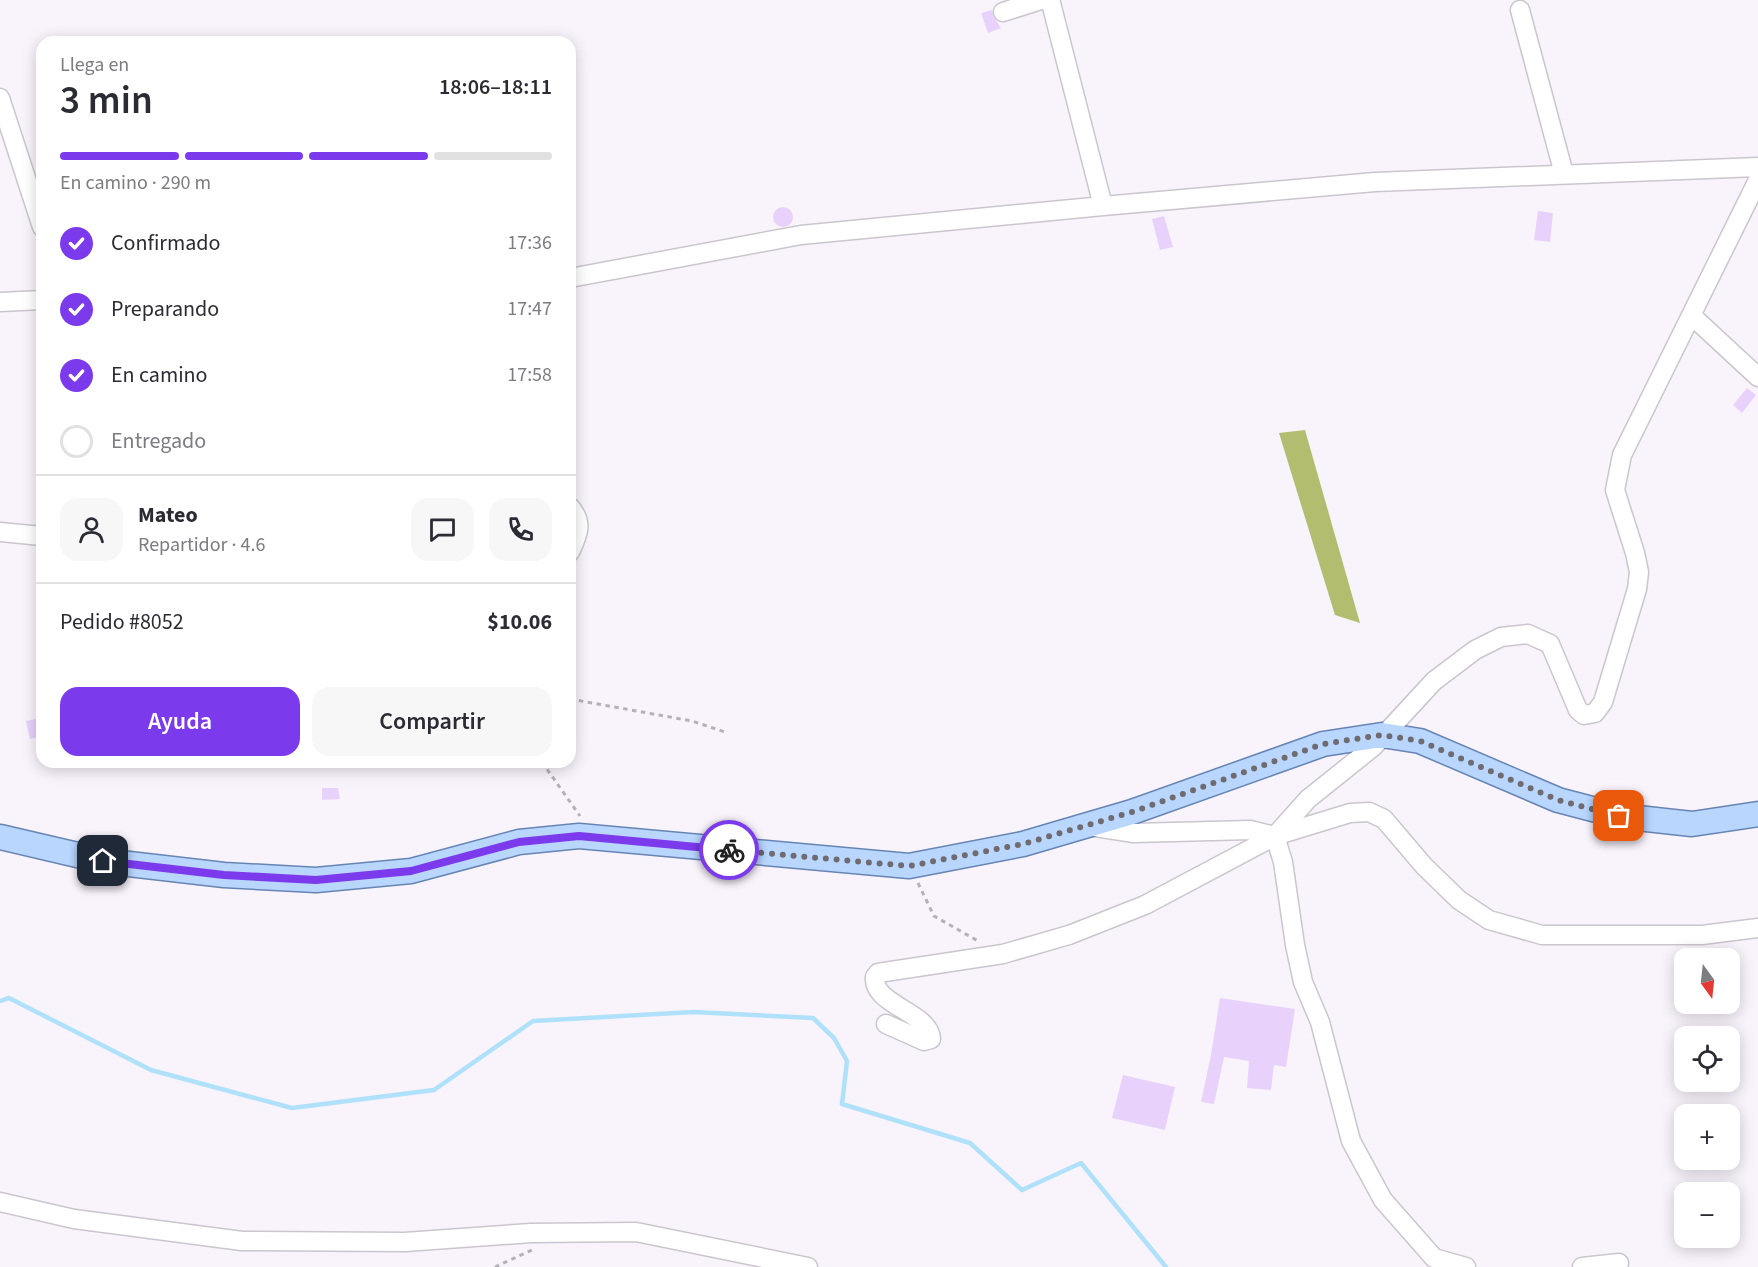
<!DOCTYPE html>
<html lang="es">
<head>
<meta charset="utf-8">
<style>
  :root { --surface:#fff; --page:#f7f7f7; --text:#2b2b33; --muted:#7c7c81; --line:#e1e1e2; --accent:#7c3aed }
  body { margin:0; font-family:"Source Sans 3",sans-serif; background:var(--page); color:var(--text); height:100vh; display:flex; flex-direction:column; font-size:22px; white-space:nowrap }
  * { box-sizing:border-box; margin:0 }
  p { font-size:20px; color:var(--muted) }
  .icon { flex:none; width:33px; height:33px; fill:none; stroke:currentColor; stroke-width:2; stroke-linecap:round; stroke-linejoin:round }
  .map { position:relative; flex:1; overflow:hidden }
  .sheet { position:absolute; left:36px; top:36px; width:540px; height:732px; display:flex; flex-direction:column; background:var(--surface); border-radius:18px; box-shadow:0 3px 15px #0003 }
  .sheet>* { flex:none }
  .needle { width:39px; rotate:165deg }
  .buttons { position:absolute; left:1674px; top:948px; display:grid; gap:12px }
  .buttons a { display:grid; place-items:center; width:66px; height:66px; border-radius:12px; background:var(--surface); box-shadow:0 3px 15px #0003; font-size:30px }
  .pin { position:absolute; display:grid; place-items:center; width:51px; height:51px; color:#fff; margin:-26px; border-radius:12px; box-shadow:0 3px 9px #0006 }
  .courier { position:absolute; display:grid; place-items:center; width:60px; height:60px; margin:-30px; border:4px solid #7c3aed; border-radius:50%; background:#fff; color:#222; box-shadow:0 2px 8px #0007 }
  .head em { font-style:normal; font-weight:600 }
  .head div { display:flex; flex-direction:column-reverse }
  .head { display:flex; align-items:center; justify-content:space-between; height:102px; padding:0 24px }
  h1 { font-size:39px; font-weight:600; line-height:45px }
  .bar { display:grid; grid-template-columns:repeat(4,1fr); gap:9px 6px; align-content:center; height:72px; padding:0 24px }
  .bar i { height:8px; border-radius:4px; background:var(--line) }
  .bar .on { background:var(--accent) }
  .bar p { grid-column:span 4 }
  .line { display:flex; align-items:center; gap:15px; padding:0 24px; border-top:2px solid var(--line) }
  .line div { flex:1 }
  .round { display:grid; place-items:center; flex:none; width:63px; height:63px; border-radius:18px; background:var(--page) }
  ol { padding:0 24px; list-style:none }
  li { display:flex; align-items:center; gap:18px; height:66px }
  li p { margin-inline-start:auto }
  li .icon { padding:6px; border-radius:50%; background:var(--accent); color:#fff; stroke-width:4 }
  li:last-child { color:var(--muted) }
  li i { width:33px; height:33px; border:3px solid var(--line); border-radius:50% }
  .primary-button { display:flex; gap:12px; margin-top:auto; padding:12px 24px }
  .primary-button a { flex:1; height:69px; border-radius:18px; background:var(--accent); color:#fff; font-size:24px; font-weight:600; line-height:69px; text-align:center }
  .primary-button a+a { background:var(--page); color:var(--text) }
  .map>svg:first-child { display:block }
  .forest { fill:#b3bd6f }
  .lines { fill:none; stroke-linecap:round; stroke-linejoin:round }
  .stream { stroke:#b0e1fb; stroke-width:4.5 }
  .building { fill:#e8d2fc }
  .minor-casing { stroke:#cbc6ce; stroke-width:21 }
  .major-casing { stroke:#6685b3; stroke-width:27 }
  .path { stroke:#b5b1b8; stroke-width:3; stroke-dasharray:4.5 4.5; stroke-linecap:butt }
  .minor { stroke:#fff; stroke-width:18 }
  .major { stroke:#b9d6ff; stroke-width:24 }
  .done { stroke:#6f6b70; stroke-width:6; stroke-dasharray:0 10.8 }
  .route { stroke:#7c3aed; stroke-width:8 }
</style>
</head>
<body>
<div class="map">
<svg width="1758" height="1267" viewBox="0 0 1758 1267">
  <rect width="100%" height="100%" fill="#f9f3fc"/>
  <path class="forest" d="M1305 430 1360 623 1335 615 1279 433Z"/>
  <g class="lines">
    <path class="stream" d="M0 1001 9 998 151 1070 292 1108 434 1090 533 1021 693 1012 813 1018 834 1038 847 1061 842 1104 970 1143 1022 1190 1081 1163 1166 1267"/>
  </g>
  <path class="building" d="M992 10 993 16 1001 28 988 33 981 13Z
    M773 217a10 10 0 1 1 20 0a10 10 0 1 1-20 0Z
    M1538 211 1553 213 1550 242 1534 240Z
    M1164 216 1173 247 1160 250 1152 219Z
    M1747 388 1756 395 1742 413 1733 405Z
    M39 718 42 736 30 739 26 721Z
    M322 788H338L340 799 322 800Z
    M1220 998 1295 1009 1286 1067 1274 1065 1271 1090 1247 1088 1249 1061 1224 1057 1214 1104 1201 1102 1211 1055Z
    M1123 1075 1175 1087 1165 1130 1112 1118Z"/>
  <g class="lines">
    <defs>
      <path id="minor" d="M1045 0 1051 3 1103 206
        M1520 10 1564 174
        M1003 12 1041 0
        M0 98 42 227
        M570 278 801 235 1103 206 1375 182 1758 167
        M0 302 42 300
        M1691 315 1758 377
        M570 507C584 523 578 535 570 552
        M0 532 42 536
        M1089 826 1134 833 1250 830 1275 836
        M1275 836 1308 799 1373 747 1434 681 1475 650 1501 637 1528 634 1550 644 1578 710 1584 715 1595 713 1603 702 1637 589 1639 572 1635 553 1615 490 1622 455 1758 180
        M1275 836 1283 862 1295 945 1303 982 1320 1022 1351 1141 1383 1200 1434 1258 1466 1267
        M886 1024 924 1041 931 1039C930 1012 872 1005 875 977L878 973 1003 954 1069 935 1145 905 1275 836 1350 813 1369 812 1384 819 1424 866 1459 900 1489 920 1542 935H1702L1758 928
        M0 1202 74 1219 242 1241 405 1242 531 1233 636 1232 808 1267
        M1582 1267 1619 1263"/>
      <path id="major" d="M0 837 103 861 224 875 316 880 411 871 519 842 579 836 909 866 1023 844 1132 812 1323 744 1382 735 1420 741 1558 800 1619 816 1692 824 1758 814"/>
    </defs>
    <use href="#minor" class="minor-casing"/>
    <use href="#major" class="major-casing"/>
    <path class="path" d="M570 699 692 721 725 732
      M542 762 580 816
      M918 883 934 916 978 941
      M495 1267 534 1249"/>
    <use href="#minor" class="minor"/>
    <use href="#major" class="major"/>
  </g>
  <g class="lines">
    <path class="done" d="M729 850 909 866 1023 844 1132 812 1323 744 1382 735 1420 741 1558 800 1619 816"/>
    <path class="route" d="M103 861 224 875 316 880 411 871 519 842 579 836 729 850"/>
  </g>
</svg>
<div class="buttons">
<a><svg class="needle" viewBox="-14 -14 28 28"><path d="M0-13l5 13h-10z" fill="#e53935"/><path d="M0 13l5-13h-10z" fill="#7c7c81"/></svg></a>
<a><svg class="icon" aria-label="locate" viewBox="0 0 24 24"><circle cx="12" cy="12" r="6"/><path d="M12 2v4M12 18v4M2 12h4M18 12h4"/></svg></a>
<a>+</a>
<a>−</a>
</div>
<div class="pin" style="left:1619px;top:816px;background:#ea580c"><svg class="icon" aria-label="bag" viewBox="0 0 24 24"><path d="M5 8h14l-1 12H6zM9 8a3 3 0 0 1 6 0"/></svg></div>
<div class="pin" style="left:103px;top:861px;background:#1f2937"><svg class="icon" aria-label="home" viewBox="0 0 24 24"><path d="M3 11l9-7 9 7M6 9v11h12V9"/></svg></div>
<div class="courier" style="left:729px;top:850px"><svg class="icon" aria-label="bike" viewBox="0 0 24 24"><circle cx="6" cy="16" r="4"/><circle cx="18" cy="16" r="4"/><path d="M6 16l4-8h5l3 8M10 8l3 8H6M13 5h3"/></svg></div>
<section class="sheet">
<div class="head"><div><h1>3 min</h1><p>Llega en</p></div><em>18:06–18:11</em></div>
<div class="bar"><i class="on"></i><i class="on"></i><i class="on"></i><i></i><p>En camino · 290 m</p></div>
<ol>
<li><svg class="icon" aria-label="check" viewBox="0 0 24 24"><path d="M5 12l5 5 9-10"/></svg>Confirmado<p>17:36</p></li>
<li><svg class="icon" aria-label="check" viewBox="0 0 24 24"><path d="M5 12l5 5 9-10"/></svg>Preparando<p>17:47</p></li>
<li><svg class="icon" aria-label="check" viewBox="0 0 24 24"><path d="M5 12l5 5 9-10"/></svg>En camino<p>17:58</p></li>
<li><i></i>Entregado</li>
</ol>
<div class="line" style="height:108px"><a class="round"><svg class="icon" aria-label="person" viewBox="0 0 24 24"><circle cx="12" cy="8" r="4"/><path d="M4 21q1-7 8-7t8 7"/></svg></a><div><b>Mateo</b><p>Repartidor · 4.6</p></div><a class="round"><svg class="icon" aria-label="chat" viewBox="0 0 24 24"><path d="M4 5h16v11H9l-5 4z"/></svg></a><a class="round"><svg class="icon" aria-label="phone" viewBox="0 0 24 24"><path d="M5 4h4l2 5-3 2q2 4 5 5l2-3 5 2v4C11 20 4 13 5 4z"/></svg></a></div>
<div class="line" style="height:78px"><div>Pedido #8052</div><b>$10.06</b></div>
<div class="primary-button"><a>Ayuda</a><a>Compartir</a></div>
</section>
</div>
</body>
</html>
